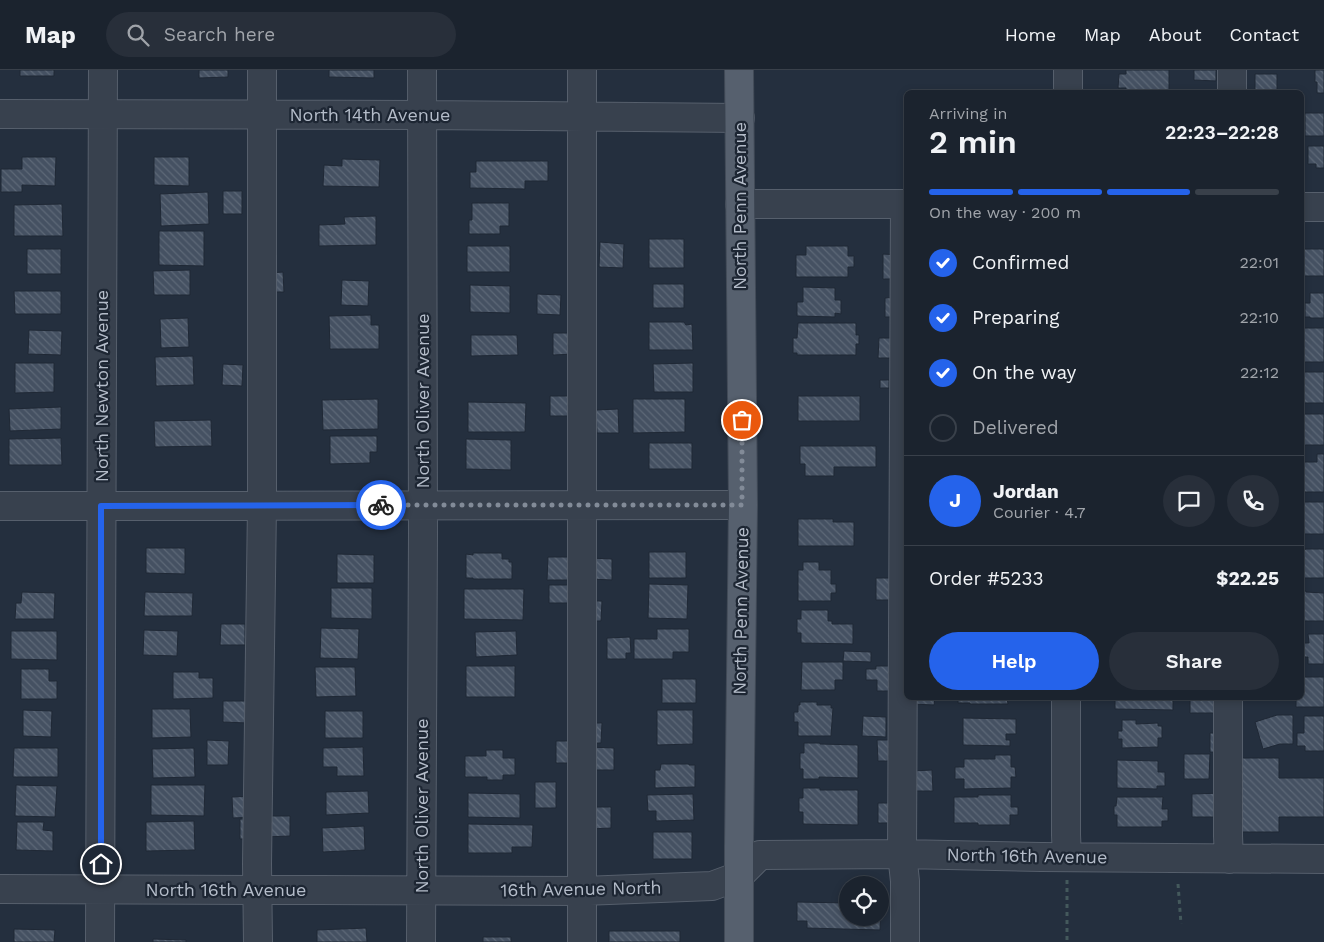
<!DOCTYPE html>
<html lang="en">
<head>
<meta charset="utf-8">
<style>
  :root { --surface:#1b232e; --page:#282f3a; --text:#f1f3f6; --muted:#a0a4aa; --line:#39404a; --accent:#2563eb }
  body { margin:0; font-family:"Work Sans",sans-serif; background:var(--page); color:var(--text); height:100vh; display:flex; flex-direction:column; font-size:19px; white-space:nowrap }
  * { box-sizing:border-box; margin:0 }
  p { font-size:16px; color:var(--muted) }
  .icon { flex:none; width:28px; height:28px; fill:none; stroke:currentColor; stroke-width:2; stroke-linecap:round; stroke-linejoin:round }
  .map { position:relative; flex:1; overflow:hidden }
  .drawer { position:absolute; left:904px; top:20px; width:400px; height:610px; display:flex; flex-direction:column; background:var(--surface); border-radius:8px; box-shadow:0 2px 8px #0003,0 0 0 1px var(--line) }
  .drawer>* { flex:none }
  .tools { position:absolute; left:839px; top:806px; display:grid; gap:10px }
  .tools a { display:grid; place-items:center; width:50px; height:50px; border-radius:50%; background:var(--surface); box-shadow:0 2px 8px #0003,0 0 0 1px var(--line); font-size:25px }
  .pin { position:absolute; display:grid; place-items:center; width:42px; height:42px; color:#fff; margin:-21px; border:2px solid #fff; border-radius:50%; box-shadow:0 1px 5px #0007 }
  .courier { position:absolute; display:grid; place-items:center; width:50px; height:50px; margin:-25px; border:4px solid #2563eb; border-radius:50%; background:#fff; color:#222; box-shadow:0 1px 6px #0007 }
  .head em { font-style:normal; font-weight:600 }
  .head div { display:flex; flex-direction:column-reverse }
  .head { display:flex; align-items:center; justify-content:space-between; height:85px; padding:0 25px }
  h1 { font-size:32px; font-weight:600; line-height:38px }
  .bar { display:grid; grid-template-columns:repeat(4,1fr); gap:8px 5px; align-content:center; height:60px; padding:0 25px }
  .bar i { height:6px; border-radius:4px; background:var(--line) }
  .bar .active { background:var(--accent) }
  .bar p { grid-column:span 4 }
  .line { display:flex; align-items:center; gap:12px; padding:0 25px; border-top:1px solid var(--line) }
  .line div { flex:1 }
  .round { display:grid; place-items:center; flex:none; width:52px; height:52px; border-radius:26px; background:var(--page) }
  ol { padding:0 25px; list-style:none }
  li { display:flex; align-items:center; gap:15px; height:55px }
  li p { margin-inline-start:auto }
  li .icon { padding:5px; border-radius:50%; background:var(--accent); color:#fff; stroke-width:4 }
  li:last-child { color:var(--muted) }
  li i { width:28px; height:28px; border:2px solid var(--line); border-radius:50% }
  .cta { display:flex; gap:10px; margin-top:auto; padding:10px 25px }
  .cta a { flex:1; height:58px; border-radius:30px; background:var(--accent); color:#fff; font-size:20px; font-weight:600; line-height:58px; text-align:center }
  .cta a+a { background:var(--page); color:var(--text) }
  header { display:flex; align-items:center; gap:30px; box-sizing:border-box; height:70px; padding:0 25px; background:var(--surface); border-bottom:1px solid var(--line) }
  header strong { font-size:24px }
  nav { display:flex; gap:28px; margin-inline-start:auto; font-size:18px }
  .search { width:350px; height:45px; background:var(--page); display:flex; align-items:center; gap:12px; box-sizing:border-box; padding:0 18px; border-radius:28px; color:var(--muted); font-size:19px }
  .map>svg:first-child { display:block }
  .building { fill:url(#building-back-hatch); stroke:#1f2835 }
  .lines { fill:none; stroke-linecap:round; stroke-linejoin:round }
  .minor-casing { stroke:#565f6c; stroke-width:30 }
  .major-casing { stroke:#414a57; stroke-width:30 }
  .path { stroke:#44595c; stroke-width:3; stroke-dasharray:4 4; stroke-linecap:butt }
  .minor { stroke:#38414e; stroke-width:28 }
  .major { stroke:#56606e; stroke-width:28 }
  .done { stroke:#828b98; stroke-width:5; stroke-dasharray:0 9 }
  .route { stroke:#2563eb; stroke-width:6 }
  .labels { text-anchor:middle; stroke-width:4.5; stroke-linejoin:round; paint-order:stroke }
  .street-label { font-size:18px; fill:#b4bcc9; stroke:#1d2633 }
</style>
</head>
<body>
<header>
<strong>Map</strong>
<div class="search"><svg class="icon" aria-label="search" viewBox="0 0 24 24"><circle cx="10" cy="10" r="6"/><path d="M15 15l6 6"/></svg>Search here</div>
<nav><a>Home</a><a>Map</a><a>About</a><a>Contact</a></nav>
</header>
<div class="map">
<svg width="1324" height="872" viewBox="0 0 1324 872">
  <defs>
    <pattern id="building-back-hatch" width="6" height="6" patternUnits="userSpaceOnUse" patternTransform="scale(1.25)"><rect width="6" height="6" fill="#455162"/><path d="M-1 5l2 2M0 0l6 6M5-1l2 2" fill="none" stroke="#5d6877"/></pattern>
  </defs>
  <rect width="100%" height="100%" fill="#242f3e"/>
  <path class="building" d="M20 0H54V6H20Z
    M199 0H228V7L199 8Z
    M329 0H374V8L329 7Z
    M1126 0H1169V22H1126V18H1118L1119 4H1126Z
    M1194 0H1216V11L1194 10Z
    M1315 0H1324V23H1317V12H1315Z
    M1255 4H1277V22H1255Z
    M1305 43H1324V66H1305Z
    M1308 76H1324V98H1316V94H1308Z
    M22 87H56L55 116 22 115V122H1V99H22Z
    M154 87H189V116L154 115Z
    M342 89 380 90 379 117 323 116 324 95 342 96Z
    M476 91H548V111H525V119L470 118V102H476Z
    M223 121H242V144H223Z
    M208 122 209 154 161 156 160 124Z
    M472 133H509V156H500V164H469V150H472Z
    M62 134 63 166H14V135Z
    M376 146V175L319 176V155L345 154 344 147Z
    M159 161H204V196L159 195Z
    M649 169H684V198H649Z
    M600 172 624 174 623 198 599 197Z
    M467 176H510V202H467Z
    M806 176H848V186H854V197H848V207H796V185H806Z
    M27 179H61V204H27Z
    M1301 179H1324V206H1301Z
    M883 184 900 185V209H883Z
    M190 200V225H154L153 201Z
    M283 202 284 222H269V203Z
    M342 210 369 211 368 236 341 235Z
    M653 214H684V238H653Z
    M470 215 510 216V243L470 242Z
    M803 217 835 218V230H841V244L835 243V247L797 246V232H803Z
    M14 221H61V244H15Z
    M1310 223H1324V248H1310V247H1305V233H1310Z
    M537 224 561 225 560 245 537 244Z
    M899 227V247H885V228Z
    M371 245V255H379V279H330L329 246Z
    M188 248 189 277 161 278 160 249Z
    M649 252H684L686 255 692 254 693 280H649Z
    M798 253H856V265H859V274H856V285H797V283H793V268H797Z
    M1301 258H1324V292H1301Z
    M29 260 62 261 61 285 28 284Z
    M553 263H575V284L553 285Z
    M471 265H517L518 285 471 286Z
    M879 268H900V288H878Z
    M193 286 194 315 156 316 155 287Z
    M15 293H54V322L15 323Z
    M693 293V322H654L653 294Z
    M223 294 243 295 242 316 222 315Z
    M1301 302H1324V333H1301Z
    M880 310H889V318H880Z
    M550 326H573L572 346H550Z
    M798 326H860V351H798Z
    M378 329V359L323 360 322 330Z
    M633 329H685V362L633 363Z
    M468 332 526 333 525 362H468Z
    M61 337V359L10 361 9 339Z
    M618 339 619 363H597L596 340Z
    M1301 344H1324V375H1301Z
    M211 350 212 376 155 377 154 351Z
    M330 366H377V382H370V393L330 394Z
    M61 368 62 395H9V369Z
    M466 369 511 370V400L466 399Z
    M649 373H692V399H649Z
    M800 376H876V397H834V406H805V394H800Z
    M1317 384H1324V422H1301L1303 392H1317Z
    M1301 432H1324V464H1301Z
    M798 449H833V452H854V476H798Z
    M146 478H185V504L146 503Z
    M1305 479H1324V508H1304V506H1301V480H1305Z
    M649 482H686V508H649Z
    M473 483H502V489H509V492H512V509H473V508H466V484L473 485Z
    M337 484 374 485V513H337Z
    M548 487H573L572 510H547Z
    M590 488 612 489V510L590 509Z
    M803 492H819V500H831V514H836V523H831V531H798V500H803Z
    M876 508H899V530H876Z
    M649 514 688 515 687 549 648 548Z
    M549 515H569V533H549Z
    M331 518H372V549L331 548Z
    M464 519H524L523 550 464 549Z
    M1301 521H1306V522L1324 523V551H1301Z
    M22 522 55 523 54 549H15L16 533H21Z
    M145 522 193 523 192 546H144Z
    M589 531H602L601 551H588Z
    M801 540H828V551H832V554H853V574L801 573V563H797V549H801Z
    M221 554H245V575H220Z
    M321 558 359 559 358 589 320 588Z
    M657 559H689V582H673V589H634V569H657Z
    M144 560 178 561 177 586 143 585Z
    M11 561H57V590L11 589Z
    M516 561 517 585 476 587 475 562Z
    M1308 564H1324V594H1308V587H1301V573H1309Z
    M630 567 631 583H626V589H607V568Z
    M844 581 871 582V592L843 591Z
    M802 592H843V610H835V620H801Z
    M466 596H515V627H466Z
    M876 596H899L900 621H877V610H866V599H876Z
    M315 597H355L356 626 316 627Z
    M21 599H49V611H57V629H21Z
    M173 602H199V608H213V628L173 629Z
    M1302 607H1324V637H1296V628H1301Z
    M662 609H696V633H662Z
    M913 628H935L934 635 912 634Z
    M958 628H1016H1007L1008 634H970V633H958Z
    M1115 628H1173V640L1115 639Z
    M1190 628H1216V643H1190Z
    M223 631H247V653L223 652Z
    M800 632H817V635H831V638H833L831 666H798V652H794V642H798V635H800Z
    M152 639H190L191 667 152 668Z
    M23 640 52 641 51 667 23 666Z
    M657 640H693V674L657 675Z
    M325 641H363V668H325Z
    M1277 645H1293V674H1280L1263 679 1255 652Z
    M863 646 886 647V667L862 666Z
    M1304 646H1324V681H1305V676H1297V663H1304Z
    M963 648 1016 649V664H1006V670H1010V676L963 675Z
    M1122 650H1136V654L1158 653V656H1162V668H1158V677L1122 678V669H1118V661H1122Z
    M587 653H602L601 673H586Z
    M1210 663H1223L1222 683 1210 682Z
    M207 670 229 671 228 695H207Z
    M877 670H898V691H878Z
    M556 671H573V693H556Z
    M804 673H820V674L858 675V708L819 707V709H803V699H800V683H804Z
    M363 677 364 706H337V697H323V678Z
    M588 677 614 678V700H588Z
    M14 678H58V707H13Z
    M194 678 195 707 153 708 152 679Z
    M486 680H503V688H515V705H503V710H487V707H465V686H486Z
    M1184 684H1210L1209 709H1184Z
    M995 685H1011V697H1015L1016 707H1011V718L964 719V709H955V697H964V689H995Z
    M1242 688H1279V708H1324V747H1279V762H1241Z
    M1117 690 1158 691V702H1165V716H1157V719L1117 718Z
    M661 694H689V695H695V717L655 718V700H660Z
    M932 700 933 721H912V701Z
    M535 712H556V738H535Z
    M16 715 57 716 55 747 15 746Z
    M151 715H205L204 746 151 745Z
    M803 718H820V720H858V755L803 754V742H799V728H803Z
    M368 721 369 743 326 745V722Z
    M468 723 520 724V748L468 747Z
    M1223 723V747H1192V724Z
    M693 724 694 750 656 751V741H648L647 725Z
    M978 725H1011V737H1018V745H1010V755H978V753H954V727H978Z
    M254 726 255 747 233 748 232 727Z
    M1117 727H1163L1162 739H1168V751H1162V757H1117V745H1114V736H1116Z
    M878 733H898V753H878Z
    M589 737H611V758L589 759Z
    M264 746H290V766L264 767Z
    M240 749H254V769H240Z
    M194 751 195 780 146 781V752Z
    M17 752H44L43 760 53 761V781L16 780Z
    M468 754 533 755 532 777H512V783H468Z
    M364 756 365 780 323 782 322 758Z
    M653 762H692V789H653Z
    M797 832 848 833V848H880L881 833 880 860 807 858V851H797Z
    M366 858 367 872H317V860Z
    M14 859 55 860 54 872H14Z
    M609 861H680V872H609Z
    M483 867H511V872H483Z
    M153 869 186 870V872H153Z"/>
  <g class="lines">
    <defs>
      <path id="minor" d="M1068 0V22
        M1232 22V0
        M0 44 422 45 740 48
        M740 134H906
        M1301 137H1324
        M0 436 743 435
        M1066 628V765L1067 787
        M1228 628V766L1229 789
        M0 819 583 821 712 816 739 806 760 785 902 784 1041 787 1324 789
        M100 872 103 0
        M258 872 257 794 262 435V0
        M421 872 423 463 422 0
        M582 872V0
        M905 872V811L902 784 905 134"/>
      <path id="major" d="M739 0 743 435 739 776V872"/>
    </defs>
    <use href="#minor" class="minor-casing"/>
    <use href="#major" class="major-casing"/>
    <path class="path" d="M1067 810V872
      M1178 814 1181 854"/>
    <use href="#minor" class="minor"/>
    <use href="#major" class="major"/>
  </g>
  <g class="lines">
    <path class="done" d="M381 435H742V350"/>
    <path class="route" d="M101 794V436L381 435"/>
  </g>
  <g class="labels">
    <g class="street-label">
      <text x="370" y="51">North 14th Avenue</text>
      <text transform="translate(740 136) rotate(-90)" y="6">North Penn Avenue</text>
      <text transform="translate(102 316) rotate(-90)" y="6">North Newton Avenue</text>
      <text transform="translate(423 331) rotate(-90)" y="6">North Oliver Avenue</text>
      <text transform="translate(741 541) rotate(-89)" y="6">North Penn Avenue</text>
      <text transform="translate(422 736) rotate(-90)" y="6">North Oliver Avenue</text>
      <text transform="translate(1027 786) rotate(1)" y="6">North 16th Avenue</text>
      <text transform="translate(581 819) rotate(-1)" y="6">16th Avenue North</text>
      <text x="226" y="826">North 16th Avenue</text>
    </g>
  </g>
</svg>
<div class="tools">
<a><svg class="icon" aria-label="locate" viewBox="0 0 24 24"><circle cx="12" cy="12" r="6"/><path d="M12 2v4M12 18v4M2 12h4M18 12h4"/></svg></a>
</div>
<div class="pin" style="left:742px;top:350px;background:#ea580c"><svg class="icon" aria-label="bag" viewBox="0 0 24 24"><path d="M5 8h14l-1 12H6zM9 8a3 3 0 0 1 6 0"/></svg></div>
<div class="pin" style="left:101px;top:794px;background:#1f2937"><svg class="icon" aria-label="home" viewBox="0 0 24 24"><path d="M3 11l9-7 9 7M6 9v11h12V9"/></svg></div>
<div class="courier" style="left:381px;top:435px"><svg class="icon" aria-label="bike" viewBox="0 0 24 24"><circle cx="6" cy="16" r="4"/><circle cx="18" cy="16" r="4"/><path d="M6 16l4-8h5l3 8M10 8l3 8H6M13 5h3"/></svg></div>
<section class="drawer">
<div class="head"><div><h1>2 min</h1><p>Arriving in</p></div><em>22:23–22:28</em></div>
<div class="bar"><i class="active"></i><i class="active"></i><i class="active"></i><i></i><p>On the way · 200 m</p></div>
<ol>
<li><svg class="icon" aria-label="check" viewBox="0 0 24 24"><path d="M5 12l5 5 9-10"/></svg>Confirmed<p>22:01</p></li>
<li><svg class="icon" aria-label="check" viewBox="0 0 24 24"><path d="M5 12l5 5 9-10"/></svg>Preparing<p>22:10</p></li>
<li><svg class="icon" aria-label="check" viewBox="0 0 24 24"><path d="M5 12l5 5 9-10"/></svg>On the way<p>22:12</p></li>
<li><i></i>Delivered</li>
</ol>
<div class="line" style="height:90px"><b class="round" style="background:var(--accent);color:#fff">J</b><div><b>Jordan</b><p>Courier · 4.7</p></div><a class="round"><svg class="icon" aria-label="chat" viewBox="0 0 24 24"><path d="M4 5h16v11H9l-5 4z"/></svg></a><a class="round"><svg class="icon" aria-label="phone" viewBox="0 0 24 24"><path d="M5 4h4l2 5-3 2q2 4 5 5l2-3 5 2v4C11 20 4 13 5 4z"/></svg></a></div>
<div class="line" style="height:65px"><div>Order #5233</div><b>$22.25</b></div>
<div class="cta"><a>Help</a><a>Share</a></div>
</section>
</div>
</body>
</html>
